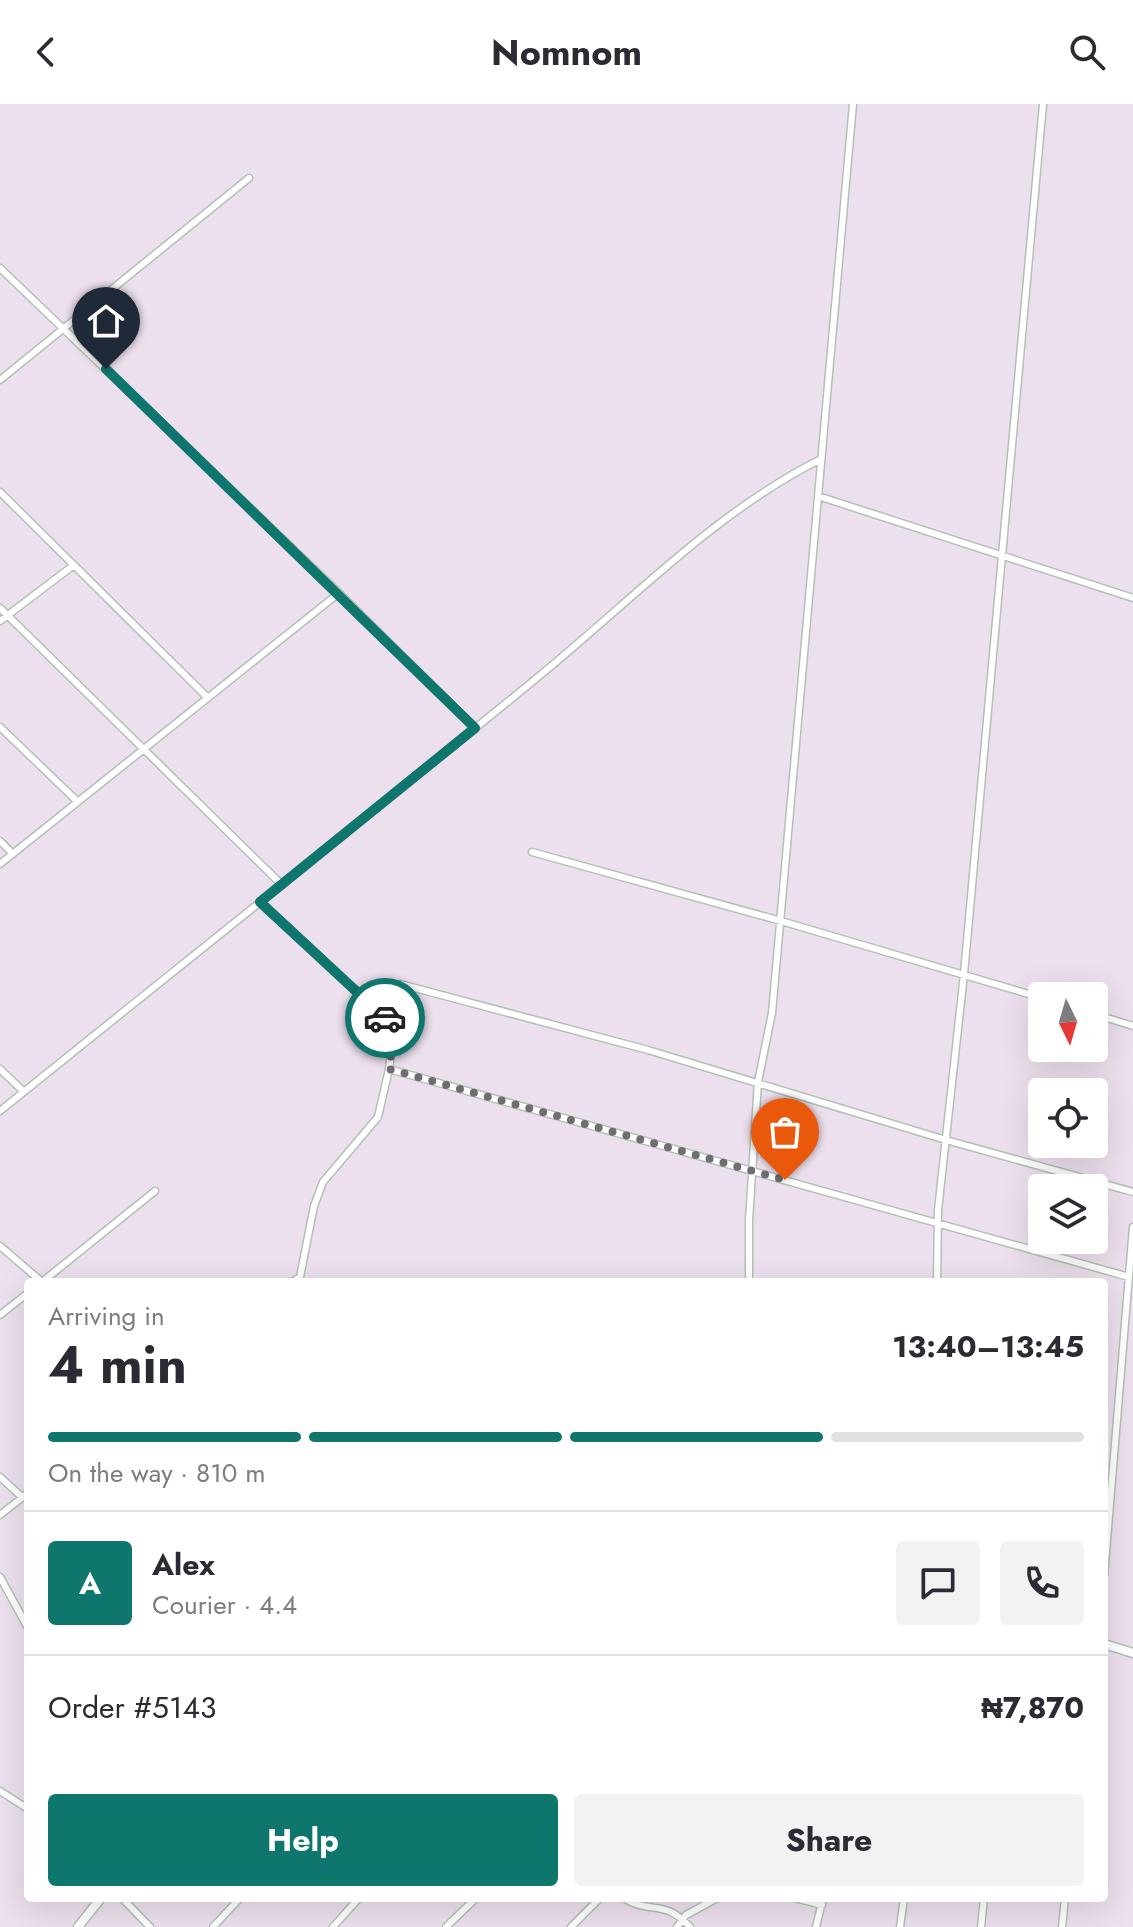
<!DOCTYPE html>
<html lang="en">
<head>
<meta charset="utf-8">
<style>
  :root { --surface:#fff; --page:#f2f2f3; --text:#2b2b33; --muted:#7c7c81; --line:#e1e1e2; --accent:#0f766e }
  body { margin:0; font-family:Jost,sans-serif; background:var(--page); color:var(--text); height:100vh; display:flex; flex-direction:column; font-size:30px; white-space:nowrap }
  * { box-sizing:border-box; margin:0 }
  p { font-size:26px; color:var(--muted) }
  .icon { flex:none; width:44px; height:44px; fill:none; stroke:currentColor; stroke-width:2; stroke-linecap:round; stroke-linejoin:round }
  .map { position:relative; flex:1; overflow:hidden }
  .sheet { position:absolute; left:24px; top:1174px; width:1084px; height:624px; display:flex; flex-direction:column; background:var(--surface); border-radius:8px; box-shadow:0 8px 32px #0002 }
  .sheet>* { flex:none }
  .needle { width:52px; rotate:175deg }
  .controls { position:absolute; left:1028px; top:878px; display:grid; gap:16px }
  .controls a { display:grid; place-items:center; width:80px; height:80px; border-radius:8px; background:var(--surface); box-shadow:0 8px 32px #0002; font-size:40px }
  .pin { position:absolute; display:grid; place-items:center; width:68px; height:68px; color:#fff; margin:-82px -34px; border-radius:50% 50% 50% 0; rotate:-45deg; box-shadow:0 0 8px #0007 }
  .pin .icon { rotate:45deg }
  .courier { position:absolute; display:grid; place-items:center; width:80px; height:80px; margin:-40px; border:6px solid #0f766e; border-radius:50%; background:#fff; color:#222; box-shadow:0 2px 10px #0007 }
  .headline em { font-style:normal; font-weight:700 }
  .headline div { display:flex; flex-direction:column-reverse }
  .headline { display:flex; align-items:center; justify-content:space-between; height:136px; padding:0 24px }
  h1 { font-size:52px; font-weight:700; line-height:60px }
  .bar { display:grid; grid-template-columns:repeat(4,1fr); gap:12px 8px; align-content:center; height:96px; padding:0 24px }
  .bar i { height:10px; border-radius:6px; background:var(--line) }
  .bar .current { background:var(--accent) }
  .bar p { grid-column:span 4 }
  .line { display:flex; align-items:center; gap:20px; padding:0 24px; border-top:2px solid var(--line) }
  .line div { flex:1 }
  .round { display:grid; place-items:center; flex:none; width:84px; height:84px; border-radius:8px; background:var(--page) }
  .action { display:flex; gap:16px; margin-top:auto; padding:16px 24px }
  .action a { flex:1; height:92px; border-radius:8px; background:var(--accent); color:#fff; font-size:32px; font-weight:700; line-height:92px; text-align:center }
  .action a+a { background:var(--page); color:var(--text) }
  header { display:flex; justify-content:space-between; align-items:center; height:104px; padding:0 24px; background:var(--surface); font-size:36px; font-weight:700 }
  .map>svg:first-child { display:block }
  .lines { fill:none; stroke-linecap:round; stroke-linejoin:round }
  .minor-casing { stroke:#b3c0b6; stroke-width:9 }
  .tertiary-casing { stroke:#b3c0b6; stroke-width:11 }
  .minor { stroke:#fff; stroke-width:6 }
  .tertiary { stroke:#fff; stroke-width:8 }
  .done { stroke:#706c71; stroke-width:8; stroke-dasharray:0 14.4 }
  .route { stroke:#0f766e; stroke-width:10 }
</style>
</head>
<body>
<header><svg class="icon" aria-label="back" viewBox="0 0 24 24"><path d="M15 5l-7 7 7 7"/></svg>Nomnom<svg class="icon" aria-label="search" viewBox="0 0 24 24"><circle cx="10" cy="10" r="6"/><path d="M15 15l6 6"/></svg></header>
<div class="map">
<svg width="1133" height="1823" viewBox="0 0 1133 1823">
  <rect width="100%" height="100%" fill="#ede0ee"/>
  <g class="lines">
    <defs>
      <path id="minor" d="M0 164 339 489 475 624
        M0 276 249 74
        M0 388 208 594
        M818 392 1133 494
        M0 504 281 780
        M0 517 74 461
        M0 623 78 698
        M0 737 13 750
        M532 748 781 817 1042 894
        M0 760 339 489
        M260 798 395 923
        M1094 910 1133 922
        M0 965 24 988
        M389 965 1129 1173
        M0 1007C180 862 360 719 538 573 630 498 715 408 821 355
        M0 1142 42 1178
        M42 1178 155 1087
        M292 1178 300 1173 314 1102 323 1078 378 1013 389 965 400 880 648 946 946 1036 1133 1088
        M749 1178V1116L758 978 772 909 853 0
        M937 1178 938 1106 964 870 1043 0
        M0 1211 28 1189
        M0 1373 22 1393
        M0 1411 28 1389
        M1104 1472 1133 1123
        M0 1473 28 1524
        M0 1687 28 1705
        M122 1794 150 1823
        M624 1794C649 1811 664 1794 690 1823
        M795 1794 822 1801
        M213 1823 240 1794
        M333 1823 359 1794
        M446 1823 476 1794
        M571 1823 600 1794
        M677 1823 686 1811 717 1794
        M816 1823 823 1794
        M900 1823 904 1794
        M981 1823 984 1794
        M1062 1823 1065 1794"/>
      <path id="tertiary" d="M1104 1540 1133 1549
        M78 1823 101 1794"/>
    </defs>
    <use href="#minor" class="minor-casing"/>
    <use href="#tertiary" class="tertiary-casing"/>
    <use href="#minor" class="minor"/>
    <use href="#tertiary" class="tertiary"/>
  </g>
  <g class="lines">
    <path class="done" d="M385 914 395 923 389 965 785 1076"/>
    <path class="route" d="M106 265 475 624 260 798 385 914"/>
  </g>
</svg>
<div class="controls">
<a><svg class="needle" viewBox="-14 -14 28 28"><path d="M0-13l5 13h-10z" fill="#e53935"/><path d="M0 13l5-13h-10z" fill="#7c7c81"/></svg></a>
<a><svg class="icon" aria-label="locate" viewBox="0 0 24 24"><circle cx="12" cy="12" r="6"/><path d="M12 2v4M12 18v4M2 12h4M18 12h4"/></svg></a>
<a><svg class="icon" aria-label="layers" viewBox="0 0 24 24"><path d="M12 4l9 5-9 5-9-5zM3 14l9 5 9-5"/></svg></a>
</div>
<div class="pin" style="left:785px;top:1076px;background:#ea580c"><svg class="icon" aria-label="bag" viewBox="0 0 24 24"><path d="M5 8h14l-1 12H6zM9 8a3 3 0 0 1 6 0"/></svg></div>
<div class="pin" style="left:106px;top:265px;background:#1f2937"><svg class="icon" aria-label="home" viewBox="0 0 24 24"><path d="M3 11l9-7 9 7M6 9v11h12V9"/></svg></div>
<div class="courier" style="left:385px;top:914px"><svg class="icon" aria-label="car" viewBox="0 0 24 24"><path d="M5 17H2v-5l4-1 3-4h7l3 4 3 1v5h-3M9 17h6M6 11h13"/><circle cx="7" cy="17" r="2"/><circle cx="17" cy="17" r="2"/></svg></div>
<section class="sheet">
<div class="headline"><div><h1>4 min</h1><p>Arriving in</p></div><em>13:40–13:45</em></div>
<div class="bar"><i class="current"></i><i class="current"></i><i class="current"></i><i></i><p>On the way · 810 m</p></div>
<div class="line" style="height:144px"><b class="round" style="background:var(--accent);color:#fff">A</b><div><b>Alex</b><p>Courier · 4.4</p></div><a class="round"><svg class="icon" aria-label="chat" viewBox="0 0 24 24"><path d="M4 5h16v11H9l-5 4z"/></svg></a><a class="round"><svg class="icon" aria-label="phone" viewBox="0 0 24 24"><path d="M5 4h4l2 5-3 2q2 4 5 5l2-3 5 2v4C11 20 4 13 5 4z"/></svg></a></div>
<div class="line" style="height:104px"><div>Order #5143</div><b>₦7,870</b></div>
<div class="action"><a>Help</a><a>Share</a></div>
</section>
</div>
</body>
</html>
